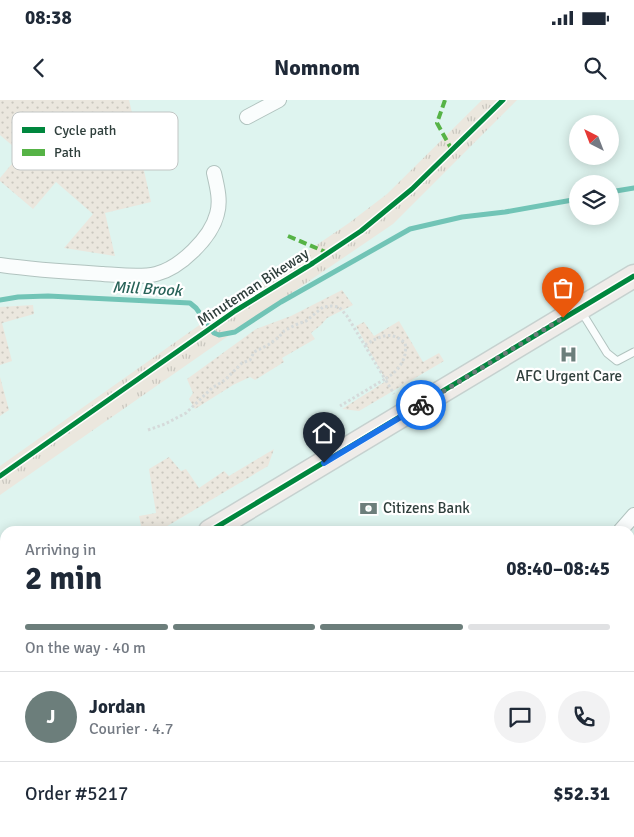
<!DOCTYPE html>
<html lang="en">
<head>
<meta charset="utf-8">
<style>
  :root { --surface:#fff; --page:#f2f2f3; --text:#1f2937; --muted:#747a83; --line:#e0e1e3; --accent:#6c7e7b }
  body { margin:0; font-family:Signika,sans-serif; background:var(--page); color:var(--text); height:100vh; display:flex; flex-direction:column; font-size:19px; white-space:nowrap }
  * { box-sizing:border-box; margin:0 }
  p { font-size:16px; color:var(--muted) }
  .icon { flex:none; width:28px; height:28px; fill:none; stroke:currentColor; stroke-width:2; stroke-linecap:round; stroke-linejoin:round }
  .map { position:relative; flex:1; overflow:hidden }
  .side { position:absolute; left:0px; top:426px; width:635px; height:311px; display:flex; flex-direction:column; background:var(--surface); border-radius:15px 15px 0 0; box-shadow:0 2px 12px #0003 }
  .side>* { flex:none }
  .needle { width:32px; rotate:318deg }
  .tools { position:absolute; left:569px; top:15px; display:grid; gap:10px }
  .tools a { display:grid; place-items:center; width:50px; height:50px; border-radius:50%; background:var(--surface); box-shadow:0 2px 12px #0003; font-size:25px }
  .pin { position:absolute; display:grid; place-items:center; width:42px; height:42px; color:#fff; margin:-51px -21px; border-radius:50% 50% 50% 0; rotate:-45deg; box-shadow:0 0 5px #0007 }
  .pin .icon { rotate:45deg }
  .courier { position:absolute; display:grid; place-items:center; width:50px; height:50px; margin:-25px; border:4px solid #1a73e8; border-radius:50%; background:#fff; color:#222; box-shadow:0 1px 6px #0007 }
  .summary em { font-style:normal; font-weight:800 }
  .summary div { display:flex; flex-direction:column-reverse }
  .summary { display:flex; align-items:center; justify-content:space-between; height:85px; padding:0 25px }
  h1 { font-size:32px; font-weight:800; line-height:38px }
  .bar { display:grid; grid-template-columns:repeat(4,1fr); gap:8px 5px; align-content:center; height:60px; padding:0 25px }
  .bar i { height:6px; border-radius:4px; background:var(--line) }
  .bar .selected { background:var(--accent) }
  .bar p { grid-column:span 4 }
  .line { display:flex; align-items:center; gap:12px; padding:0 25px; border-top:1px solid var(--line) }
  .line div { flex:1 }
  .round { display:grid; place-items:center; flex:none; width:52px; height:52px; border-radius:26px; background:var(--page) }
  .status { display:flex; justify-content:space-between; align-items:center; height:35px; padding:0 25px; background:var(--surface); direction:ltr }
  .status svg { height:14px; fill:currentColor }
  header { display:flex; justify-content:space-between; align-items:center; height:65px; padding:0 25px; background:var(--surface); font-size:22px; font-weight:800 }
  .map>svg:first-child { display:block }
  .grass { fill:url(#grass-dots) }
  .park { fill:url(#park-tufts) }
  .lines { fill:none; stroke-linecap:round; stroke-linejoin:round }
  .stream { stroke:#71c4b6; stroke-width:5 }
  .lane-casing { stroke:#b1c3bf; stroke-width:9 }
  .street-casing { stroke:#b1c3bf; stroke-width:16 }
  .primary-casing { stroke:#c6d1cf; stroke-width:25 }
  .path { stroke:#d5dada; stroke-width:3; stroke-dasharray:2.5 2.5; stroke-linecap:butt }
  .lane { stroke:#fafdfd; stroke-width:7 }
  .street { stroke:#fafdfd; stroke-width:14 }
  .primary { stroke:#efece9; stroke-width:22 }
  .quiet { stroke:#56b346; stroke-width:4; stroke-dasharray:8 4; stroke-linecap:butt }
  .cycleway-casing { stroke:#fff; stroke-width:8 }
  .cycleway { stroke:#00873e; stroke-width:5 }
  .done { stroke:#6c7e7b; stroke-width:5; stroke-dasharray:0 9 }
  .route { stroke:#1a73e8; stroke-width:6 }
  .labels { text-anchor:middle; stroke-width:4.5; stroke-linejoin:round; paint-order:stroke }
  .street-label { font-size:15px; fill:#2f3f3c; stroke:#fff }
  .poi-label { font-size:15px; fill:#2f3f3c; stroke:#fff }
  .water-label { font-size:16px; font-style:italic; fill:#286258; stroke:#fff }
  .key { fill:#fff; stroke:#c1c5c4; stroke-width:1 }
  .key-label { font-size:14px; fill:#2f3f3c }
</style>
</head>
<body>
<div class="status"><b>08:38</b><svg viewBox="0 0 49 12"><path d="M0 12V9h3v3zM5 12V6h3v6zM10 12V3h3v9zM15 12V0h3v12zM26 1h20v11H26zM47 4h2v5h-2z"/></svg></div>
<header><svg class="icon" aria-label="back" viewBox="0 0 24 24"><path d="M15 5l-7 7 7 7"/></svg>Nomnom<svg class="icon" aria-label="search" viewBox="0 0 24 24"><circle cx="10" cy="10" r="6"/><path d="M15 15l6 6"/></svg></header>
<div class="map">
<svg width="634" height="737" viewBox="0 0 634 737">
  <defs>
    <pattern id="grass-dots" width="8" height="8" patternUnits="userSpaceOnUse" patternTransform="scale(1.25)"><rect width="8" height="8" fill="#ebe7de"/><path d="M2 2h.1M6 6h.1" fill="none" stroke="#cac7bf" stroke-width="1.8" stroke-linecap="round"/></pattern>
    <pattern id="park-tufts" width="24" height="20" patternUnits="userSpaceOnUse" patternTransform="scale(1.25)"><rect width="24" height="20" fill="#ebe7de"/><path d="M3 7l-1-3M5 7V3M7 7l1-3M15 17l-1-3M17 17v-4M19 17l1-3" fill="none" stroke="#cac7bf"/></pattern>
  </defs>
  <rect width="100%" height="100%" fill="#def4ef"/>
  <path class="grass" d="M0 0H129L134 21 166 14 176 58 143 66 151 102 105 113 115 156 64 148 93 114 56 82 33 109 0 81V78L21 53 0 35Z
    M342 190 353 205 327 218 321 225 311 233 315 239 282 258 284 262 255 280 250 277 233 285 195 309 189 299 193 293 187 279 256 229 291 216Z
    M33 205 34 214 2 223 12 261 0 265V207Z
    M399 221 423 262 439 253 444 261 359 311 342 309 386 281 356 226 364 222 374 236Z
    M0 277 9 310 0 316Z
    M274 349 268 366 159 431H142L139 416 156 413 149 369 169 357 181 371 186 369 199 388 224 371 229 376Z"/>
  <path class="park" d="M482 0H517L393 124 221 241 0 395V366L215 214 349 123 387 94Z"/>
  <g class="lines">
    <path class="stream" d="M610 92 634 88
      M0 200 18 197 48 196 190 203 196 208 214 233 219 235 235 232 281 202 410 129 462 117 505 112 578 99"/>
    <defs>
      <path id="lane" d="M581 211 607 253 617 261 634 252"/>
      <path id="street" d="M247 17 279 0
        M0 165C34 170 69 172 103 174 120 175 140 178 156 174 180 168 211 138 217 114 221 101 217 86 214 73
        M620 431 634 415
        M0 569 5 571
        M630 679 634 676
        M335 732 356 734
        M123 737 140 732
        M577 737 580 732"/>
      <path id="primary" d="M210 431 634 176
        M0 553 5 550"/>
    </defs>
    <use href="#lane" class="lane-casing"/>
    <use href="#street" class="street-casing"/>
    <use href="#primary" class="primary-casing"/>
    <path class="path" d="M365 245C380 236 391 230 405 243 408 258 399 271 385 279L394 294
      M305 327 314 343
      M148 330 165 324 186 313 212 288 225 280 242 263 250 260 254 252 268 245 279 237 284 231 295 225 306 221 323 207 332 206 339 207 347 216 385 279 340 306"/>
    <use href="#lane" class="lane"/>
    <use href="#street" class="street"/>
    <use href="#primary" class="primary"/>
    <path class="quiet" d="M445 0 437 23 452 50
      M288 136 328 153"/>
    <defs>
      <path id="cycleway" d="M0 376 235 211 313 163 361 131 412 89 503 0
        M210 431 634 176"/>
    </defs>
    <use href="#cycleway" class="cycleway-casing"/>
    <use href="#cycleway" class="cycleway"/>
  </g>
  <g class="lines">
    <path class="done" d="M421 305 563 218"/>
    <path class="route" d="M324 363 421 305"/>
  </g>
  <defs>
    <symbol id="hospital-bare" viewBox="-9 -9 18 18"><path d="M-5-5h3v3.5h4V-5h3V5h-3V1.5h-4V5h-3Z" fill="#6c7e7b" stroke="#fff" stroke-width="2.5" paint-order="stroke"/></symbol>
    <symbol id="bank-bare" viewBox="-9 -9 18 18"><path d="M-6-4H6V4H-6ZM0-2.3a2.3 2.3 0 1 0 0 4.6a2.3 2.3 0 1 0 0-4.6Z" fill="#6c7e7b" stroke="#fff" stroke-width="2.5" paint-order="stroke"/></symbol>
  </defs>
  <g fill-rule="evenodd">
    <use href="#hospital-bare" x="556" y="242" width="25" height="25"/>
    <use href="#bank-bare" x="356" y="396" width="25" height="25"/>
  </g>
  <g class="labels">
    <g class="street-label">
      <text transform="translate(253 187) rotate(-33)" y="5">Minuteman Bikeway</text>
    </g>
    <g class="poi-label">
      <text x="569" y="281">AFC Urgent Care</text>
      <text x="383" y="413" text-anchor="start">Citizens Bank</text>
    </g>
    <g class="water-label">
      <text transform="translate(147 188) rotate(3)" y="6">Mill Brook</text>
    </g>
  </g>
  <rect x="12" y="12" width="166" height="58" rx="8" class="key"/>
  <rect x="22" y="27" width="23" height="6" fill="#00873e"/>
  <rect x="22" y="49" width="23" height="7" fill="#56b346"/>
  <g class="key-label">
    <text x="54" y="35">Cycle path</text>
    <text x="54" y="57">Path</text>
  </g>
</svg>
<div class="tools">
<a><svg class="needle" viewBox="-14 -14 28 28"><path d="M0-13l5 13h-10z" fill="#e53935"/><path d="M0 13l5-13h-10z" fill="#747a83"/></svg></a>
<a><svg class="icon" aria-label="layers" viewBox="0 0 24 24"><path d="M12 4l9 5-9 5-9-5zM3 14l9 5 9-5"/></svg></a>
</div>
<div class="pin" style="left:563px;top:218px;background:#ea580c"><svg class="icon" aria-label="bag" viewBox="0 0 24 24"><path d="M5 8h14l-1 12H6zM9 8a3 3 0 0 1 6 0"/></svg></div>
<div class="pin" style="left:324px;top:363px;background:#1f2937"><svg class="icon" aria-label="home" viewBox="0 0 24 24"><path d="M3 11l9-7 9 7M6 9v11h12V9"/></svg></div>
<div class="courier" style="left:421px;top:305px"><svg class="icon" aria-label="bike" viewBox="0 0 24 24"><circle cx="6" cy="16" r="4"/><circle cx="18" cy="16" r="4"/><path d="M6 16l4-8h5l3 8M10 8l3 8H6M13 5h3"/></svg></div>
<section class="side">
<div class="summary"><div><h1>2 min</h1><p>Arriving in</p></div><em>08:40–08:45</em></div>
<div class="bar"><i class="selected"></i><i class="selected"></i><i class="selected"></i><i></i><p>On the way · 40 m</p></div>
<div class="line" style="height:90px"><b class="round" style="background:var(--accent);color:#fff">J</b><div><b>Jordan</b><p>Courier · 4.7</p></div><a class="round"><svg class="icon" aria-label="chat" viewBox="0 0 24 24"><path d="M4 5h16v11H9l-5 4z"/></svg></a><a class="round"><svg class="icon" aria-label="phone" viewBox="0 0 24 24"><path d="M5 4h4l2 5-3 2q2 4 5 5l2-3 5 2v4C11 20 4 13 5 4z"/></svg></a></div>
<div class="line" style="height:65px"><div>Order #5217</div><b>$52.31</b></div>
</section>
</div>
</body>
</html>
